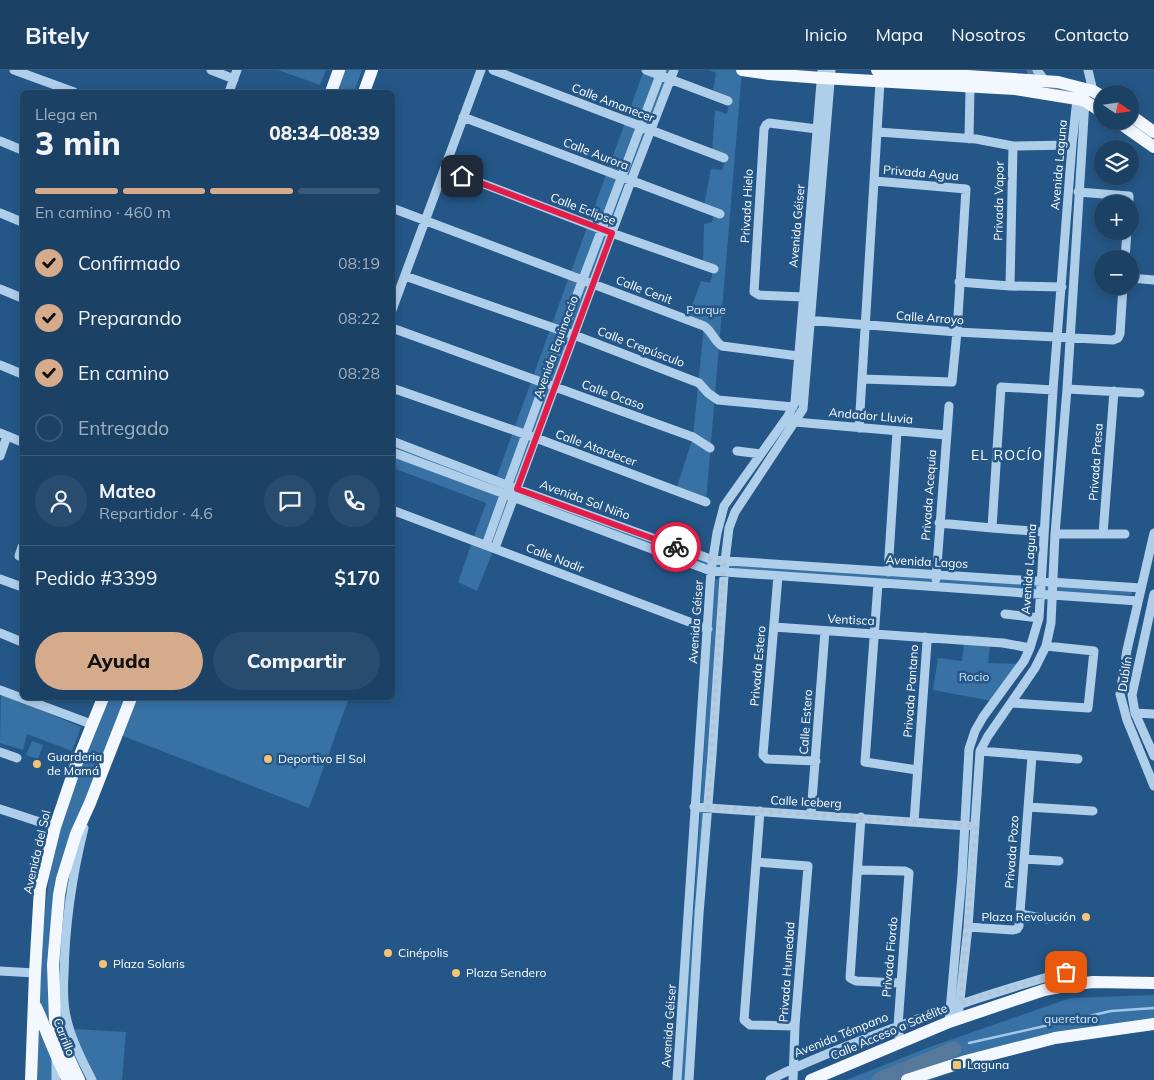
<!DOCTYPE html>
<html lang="es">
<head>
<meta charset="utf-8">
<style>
  :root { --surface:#1b4165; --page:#284c6e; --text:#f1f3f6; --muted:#a0afbf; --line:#395a79; --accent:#d6ab8b }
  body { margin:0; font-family:Mulish,sans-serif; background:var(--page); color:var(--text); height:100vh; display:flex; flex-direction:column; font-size:19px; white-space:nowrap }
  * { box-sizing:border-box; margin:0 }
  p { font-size:16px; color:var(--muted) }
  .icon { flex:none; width:28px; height:28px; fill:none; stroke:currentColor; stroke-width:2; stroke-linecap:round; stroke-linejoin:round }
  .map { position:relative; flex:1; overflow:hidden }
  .sheet { position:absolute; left:20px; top:20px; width:375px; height:610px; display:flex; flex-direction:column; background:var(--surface); border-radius:8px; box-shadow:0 2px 8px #0003,0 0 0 1px var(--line) }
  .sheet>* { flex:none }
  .needle { width:32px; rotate:103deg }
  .buttons { position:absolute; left:1094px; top:15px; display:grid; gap:10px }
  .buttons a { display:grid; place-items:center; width:45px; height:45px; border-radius:50%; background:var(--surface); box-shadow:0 2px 8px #0003,0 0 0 1px var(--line); font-size:25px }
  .pin { position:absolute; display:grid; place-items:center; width:42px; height:42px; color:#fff; margin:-21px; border-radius:10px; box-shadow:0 2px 8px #0006 }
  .courier { position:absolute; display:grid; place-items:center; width:50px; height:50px; margin:-25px; border:4px solid #e11d48; border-radius:50%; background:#fff; color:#222; box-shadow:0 1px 6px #0007 }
  .head em { font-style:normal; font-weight:800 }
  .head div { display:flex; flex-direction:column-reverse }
  .head { display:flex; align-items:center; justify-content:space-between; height:85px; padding:0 15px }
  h1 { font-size:32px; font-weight:800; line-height:38px }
  .bar { display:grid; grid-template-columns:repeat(4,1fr); gap:8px 5px; align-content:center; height:60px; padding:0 15px }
  .bar i { height:6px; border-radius:4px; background:var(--line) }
  .bar .current { background:var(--accent) }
  .bar p { grid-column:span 4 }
  .line { display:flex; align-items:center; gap:12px; padding:0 15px; border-top:1px solid var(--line) }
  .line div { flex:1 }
  .round { display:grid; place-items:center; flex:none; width:52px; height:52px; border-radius:26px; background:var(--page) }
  ol { padding:0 15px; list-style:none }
  li { display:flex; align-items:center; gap:15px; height:55px }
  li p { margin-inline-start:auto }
  li .icon { padding:5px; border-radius:50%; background:var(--accent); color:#111; stroke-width:4 }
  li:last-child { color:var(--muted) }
  li i { width:28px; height:28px; border:2px solid var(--line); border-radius:50% }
  .cta { display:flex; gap:10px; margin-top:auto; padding:10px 15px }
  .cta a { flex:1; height:58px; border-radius:30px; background:var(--accent); color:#111; font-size:20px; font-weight:800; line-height:58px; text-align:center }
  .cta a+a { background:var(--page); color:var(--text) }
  header { display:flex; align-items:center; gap:30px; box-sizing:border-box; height:70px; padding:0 25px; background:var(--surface); border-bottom:1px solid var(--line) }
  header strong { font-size:24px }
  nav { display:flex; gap:28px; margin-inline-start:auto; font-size:18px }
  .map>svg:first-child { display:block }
  .green { fill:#3871a4 }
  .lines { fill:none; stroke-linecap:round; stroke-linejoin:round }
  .stream { stroke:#a3c9ea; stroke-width:2.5 }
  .canal { stroke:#56799b; stroke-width:9 }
  .river { stroke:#56799b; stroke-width:15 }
  .minor { stroke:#afcee9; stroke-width:9 }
  .major { stroke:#f2f8fe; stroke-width:12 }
  .done { stroke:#b2c4d5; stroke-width:5; stroke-dasharray:0 9 }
  .route { stroke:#e11d48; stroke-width:6 }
  .poi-dot { fill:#f4c472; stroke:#245787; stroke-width:2 }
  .labels { text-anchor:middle; stroke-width:5; stroke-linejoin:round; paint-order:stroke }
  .street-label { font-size:12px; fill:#fff; stroke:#245787 }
  .park-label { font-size:12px; fill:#d3e6f7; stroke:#245787 }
  .poi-label { font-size:12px; fill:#fff; stroke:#245787; text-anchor:start }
  .neighbourhood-label { font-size:14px; letter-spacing:1px; fill:#fff; stroke:#245787 }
</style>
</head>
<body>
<header>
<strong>Bitely</strong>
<nav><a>Inicio</a><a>Mapa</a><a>Nosotros</a><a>Contacto</a></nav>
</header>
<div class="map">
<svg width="1154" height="1010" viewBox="0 0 1154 1010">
  <rect width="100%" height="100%" fill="#245787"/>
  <path class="green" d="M278 0H326L320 15Z
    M344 0H362L354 22H336Z
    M644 0H674L517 419 713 490 1132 521V525L1031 521 709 500 515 426 477 521 458 512 486 433 393 398 392 370 497 406Z
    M709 0H742L706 432 676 420 693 367 704 256 687 249 701 211 710 213 714 199 703 195 704 154 712 152 715 142 704 135 711 99 722 100 725 92 712 83 715 40 727 44 729 33 712 25 716 3Z
    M715 509H721L686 1010H680L695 822Z
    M965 565 991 567 988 593 1018 594 992 631 933 620 938 588 962 591Z
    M1 623 81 657 72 681 27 664 23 680 0 673Z
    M104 628H349L309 738 118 664 70 789 64 857 67 941 72 959 126 962 122 1010H33L35 931 53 770Z
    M32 671 43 675 38 689 26 685Z
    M1154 925V959L1029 975 930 1010H846L927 978 1070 928Z"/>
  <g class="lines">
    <path class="stream" d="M969 973 1111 941 1154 938"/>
    <path class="canal" d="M1031 0 1035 10 1041 15 1083 24 1102 34"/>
    <path class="river" d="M879 1010 954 979"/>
    <path class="minor" d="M14 0 74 22
      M211 0 234 9
      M493 0 724 88
      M646 0 728 31
      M1037 0 1045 11
      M1088 0 1093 21
      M229 22 237 0
      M463 47 720 144
      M878 62 976 69 1013 76 1072 75
      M969 69 970 18
      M0 71 22 80
      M445 99 603 160 714 199
      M1078 122 1129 126V134
      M392 138 704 256C712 261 714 271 722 276L798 286
      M0 143 22 152
      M1125 189 1127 161
      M405 206 574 265 699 313 708 323 718 330 793 337
      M1130 208 1154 210
      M959 212 1010 216 1062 217
      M1010 216 1013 76
      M0 219 22 228
      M803 227 759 225 754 222 764 59 766 55 769 53 817 59
      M392 240 481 0
      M806 250 957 262 1113 270 1118 268 1120 264 1123 216
      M392 258 693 367 710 378
      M0 295 22 304
      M862 309 952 312 957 262 966 119 875 111
      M392 318 536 368 706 432
      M1067 319 1140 323
      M795 352 946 365
      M859 358 880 12
      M0 363 22 372
      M392 371 517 419 713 490 1141 518
      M737 381 761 384
      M392 382 711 501 1138 531
      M0 386 7 366
      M392 440 708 559
      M939 453 992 458
      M1044 462 992 458 1001 317 1053 320
      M1154 463 1127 580 1120 624 1127 650 1154 716
      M1055 464H1125
      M1103 464 1114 321
      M486 475 563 262 662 0
      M495 478 631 111 674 0
      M19 486 22 477
      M888 502 897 361
      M778 506 763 685 767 689 816 691
      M0 509 22 517
      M936 509 949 336
      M878 513 865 692 917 700
      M1154 524 1132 625 1135 643 1154 686
      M1005 544 1039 548
      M774 557 1003 573 1030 578
      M0 563 22 572
      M0 620 91 654
      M1012 633 1088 638 1094 581 1046 576
      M1135 643 1154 644
      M980 681 1078 689
      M0 682 17 688
      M694 737 968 756
      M1028 737 1093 741
      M0 739 55 757
      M760 741 744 950 750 955 795 956
      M811 744 825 561
      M861 747 850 908 856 911 900 913
      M914 752 927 572 925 567
      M84 758C72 806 65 855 64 905 63 921 63 938 68 954 73 974 83 992 92 1010
      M1024 789 1059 791
      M757 792 808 796 795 956 793 1010
      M858 800 905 801 909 803 898 956 900 972
      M1020 844 1047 849
      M968 857 1013 860 1017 859 1019 856 1032 686
      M0 901 35 903
      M958 948 968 857 980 681 988 666 1035 598 1046 576 1051 553 1055 464 1067 319 1085 31
      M949 952 962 806 969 679 975 661 983 647 1024 591 1030 578 1039 548 1053 320 1072 75 1077 29
      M56 1010V989
      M677 1010 711 501 717 463 724 436 788 346 795 332 822 0
      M689 1010 699 844 712 685 725 491 729 458 735 442 803 339 831 0
      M770 1010C798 995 827 984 857 972 925 945 994 922 1065 902"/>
    <path class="major" d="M742 0 769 4 822 8 1015 19 1077 29 1085 31 1102 42
      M877 0 1058 12 1093 21 1102 26
      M331 22 339 0
      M364 22 372 0
      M1130 45 1154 62
      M1117 51 1154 77
      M36 937C47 961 55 986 68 1010
      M31 1010 35 903 40 818 55 757 77 692 103 628
      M79 1010 64 978 55 950 53 895 59 825 62 809 76 764 90 733 131 628
      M811 1010 949 952 1044 920 1075 914 1093 912 1154 913
      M907 1010 966 991 1055 968 1154 954"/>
  </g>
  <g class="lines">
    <path class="done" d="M676 477 713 490 724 491 708 737 976 756 960 933 1066 902"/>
    <path class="route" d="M462 106 612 163 517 419 676 477"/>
  </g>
  <g class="poi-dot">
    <circle cx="268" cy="689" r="5"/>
    <circle cx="37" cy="694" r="5"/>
    <circle cx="1086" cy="847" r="5"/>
    <circle cx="388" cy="883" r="5"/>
    <circle cx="103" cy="894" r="5"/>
    <circle cx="456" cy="903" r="5"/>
    <rect x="952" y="990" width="10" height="10" rx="2.5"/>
  </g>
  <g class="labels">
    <g class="street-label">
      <text transform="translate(613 33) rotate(21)" y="4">Calle Amanecer</text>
      <text transform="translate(596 84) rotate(21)" y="4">Calle Aurora</text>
      <text transform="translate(1059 95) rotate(-85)" y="4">Avenida Laguna</text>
      <text transform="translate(921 103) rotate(5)" y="4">Privada Agua</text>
      <text transform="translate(999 131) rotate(-89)" y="4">Privada Vapor</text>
      <text transform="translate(747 136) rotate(-87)" y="4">Privada Hielo</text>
      <text transform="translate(583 139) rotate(21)" y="4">Calle Eclipse</text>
      <text transform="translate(797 156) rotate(-85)" y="4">Avenida Géiser</text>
      <text transform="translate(644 220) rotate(21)" y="4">Calle Cenit</text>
      <text transform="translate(930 248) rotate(4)" y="4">Calle Arroyo</text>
      <text transform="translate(556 277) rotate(-70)" y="4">Avenida Equinoccio</text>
      <text transform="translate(641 277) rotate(21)" y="4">Calle Crepúsculo</text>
      <text transform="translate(613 325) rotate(20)" y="4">Calle Ocaso</text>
      <text transform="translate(871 346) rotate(5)" y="4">Andador Lluvia</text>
      <text transform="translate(596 378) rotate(20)" y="4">Calle Atardecer</text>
      <text transform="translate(1096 392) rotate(-86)" y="4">Privada Presa</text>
      <text transform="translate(929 425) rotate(-86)" y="4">Privada Acequia</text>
      <text transform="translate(585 430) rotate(20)" y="4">Avenida Sol Niño</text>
      <text transform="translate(555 488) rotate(21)" y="4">Calle Nadir</text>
      <text transform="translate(927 492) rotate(3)" y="4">Avenida Lagos</text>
      <text transform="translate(1029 499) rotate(-86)" y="4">Avenida Laguna</text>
      <text transform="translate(851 550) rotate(3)" y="4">Ventisca</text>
      <text transform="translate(696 552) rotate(-86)" y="4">Avenida Géiser</text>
      <text transform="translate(758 596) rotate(-85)" y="4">Privada Estero</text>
      <text transform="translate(1125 604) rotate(-81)" y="4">Dublín</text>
      <text transform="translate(911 621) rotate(-86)" y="4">Privada Pantano</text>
      <text transform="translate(806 652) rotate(-86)" y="4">Calle Estero</text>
      <text transform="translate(806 732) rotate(3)" y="4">Calle Iceberg</text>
      <text transform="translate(37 782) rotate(-77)" y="4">Avenida del Sol</text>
      <text transform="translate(1012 782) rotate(-86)" y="4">Privada Pozo</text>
      <text transform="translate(890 887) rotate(-85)" y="4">Privada Fiordo</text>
      <text transform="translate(787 902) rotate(-86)" y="4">Privada Humedad</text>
      <text transform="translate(669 956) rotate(-86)" y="4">Avenida Géiser</text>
      <text transform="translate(889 962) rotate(-23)" y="4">Calle Acceso a Satélite</text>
      <text transform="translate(841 965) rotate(-22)" y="4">Avenida Témpano</text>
      <text transform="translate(64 967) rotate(68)" y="4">Carrillo</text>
    </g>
    <g class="park-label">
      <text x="706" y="244">Parque</text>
      <text x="974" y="611">Rocio</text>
      <text x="1071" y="953">queretaro</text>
    </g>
    <g class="poi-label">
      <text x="47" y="691">Guarderia<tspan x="47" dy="14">de Mamá</tspan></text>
      <text x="278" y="693">Deportivo El Sol</text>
      <text x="1076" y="851" text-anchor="end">Plaza Revolución</text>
      <text x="398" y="887">Cinépolis</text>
      <text x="113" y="898">Plaza Solaris</text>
      <text x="466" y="907">Plaza Sendero</text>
      <text x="967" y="999">Laguna</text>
    </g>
    <g class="neighbourhood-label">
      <text x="1007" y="390">EL ROCÍO</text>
    </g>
  </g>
</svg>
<div class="buttons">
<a><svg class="needle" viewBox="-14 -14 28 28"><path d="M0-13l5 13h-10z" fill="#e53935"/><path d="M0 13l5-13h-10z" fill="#a0afbf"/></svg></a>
<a><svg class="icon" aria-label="layers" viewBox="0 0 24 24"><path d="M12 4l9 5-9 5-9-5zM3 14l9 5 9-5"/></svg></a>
<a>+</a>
<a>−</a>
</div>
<div class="pin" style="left:1066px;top:902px;background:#ea580c"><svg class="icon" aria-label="bag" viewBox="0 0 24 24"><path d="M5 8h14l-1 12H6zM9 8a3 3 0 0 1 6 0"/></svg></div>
<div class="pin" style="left:462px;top:106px;background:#1f2937"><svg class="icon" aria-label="home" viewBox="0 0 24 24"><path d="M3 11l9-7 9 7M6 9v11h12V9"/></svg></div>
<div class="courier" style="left:676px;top:477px"><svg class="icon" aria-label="bike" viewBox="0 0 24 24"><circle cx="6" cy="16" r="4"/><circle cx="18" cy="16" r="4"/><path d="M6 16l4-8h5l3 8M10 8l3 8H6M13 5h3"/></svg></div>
<section class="sheet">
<div class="head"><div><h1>3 min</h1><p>Llega en</p></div><em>08:34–08:39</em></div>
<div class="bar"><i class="current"></i><i class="current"></i><i class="current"></i><i></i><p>En camino · 460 m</p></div>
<ol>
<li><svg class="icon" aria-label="check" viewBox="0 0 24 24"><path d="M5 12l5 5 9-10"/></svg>Confirmado<p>08:19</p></li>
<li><svg class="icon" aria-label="check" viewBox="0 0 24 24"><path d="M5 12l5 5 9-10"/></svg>Preparando<p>08:22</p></li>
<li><svg class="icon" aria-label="check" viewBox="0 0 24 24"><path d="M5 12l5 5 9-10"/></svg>En camino<p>08:28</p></li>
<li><i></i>Entregado</li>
</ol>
<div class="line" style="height:90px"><a class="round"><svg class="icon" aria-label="person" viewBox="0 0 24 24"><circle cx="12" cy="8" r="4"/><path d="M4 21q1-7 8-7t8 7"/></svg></a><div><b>Mateo</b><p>Repartidor · 4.6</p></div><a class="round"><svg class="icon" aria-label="chat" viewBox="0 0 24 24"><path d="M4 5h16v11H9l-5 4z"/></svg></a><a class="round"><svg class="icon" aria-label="phone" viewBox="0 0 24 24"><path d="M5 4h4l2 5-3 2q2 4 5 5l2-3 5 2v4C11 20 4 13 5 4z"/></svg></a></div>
<div class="line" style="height:65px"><div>Pedido #3399</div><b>$170</b></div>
<div class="cta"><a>Ayuda</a><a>Compartir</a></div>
</section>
</div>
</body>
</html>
